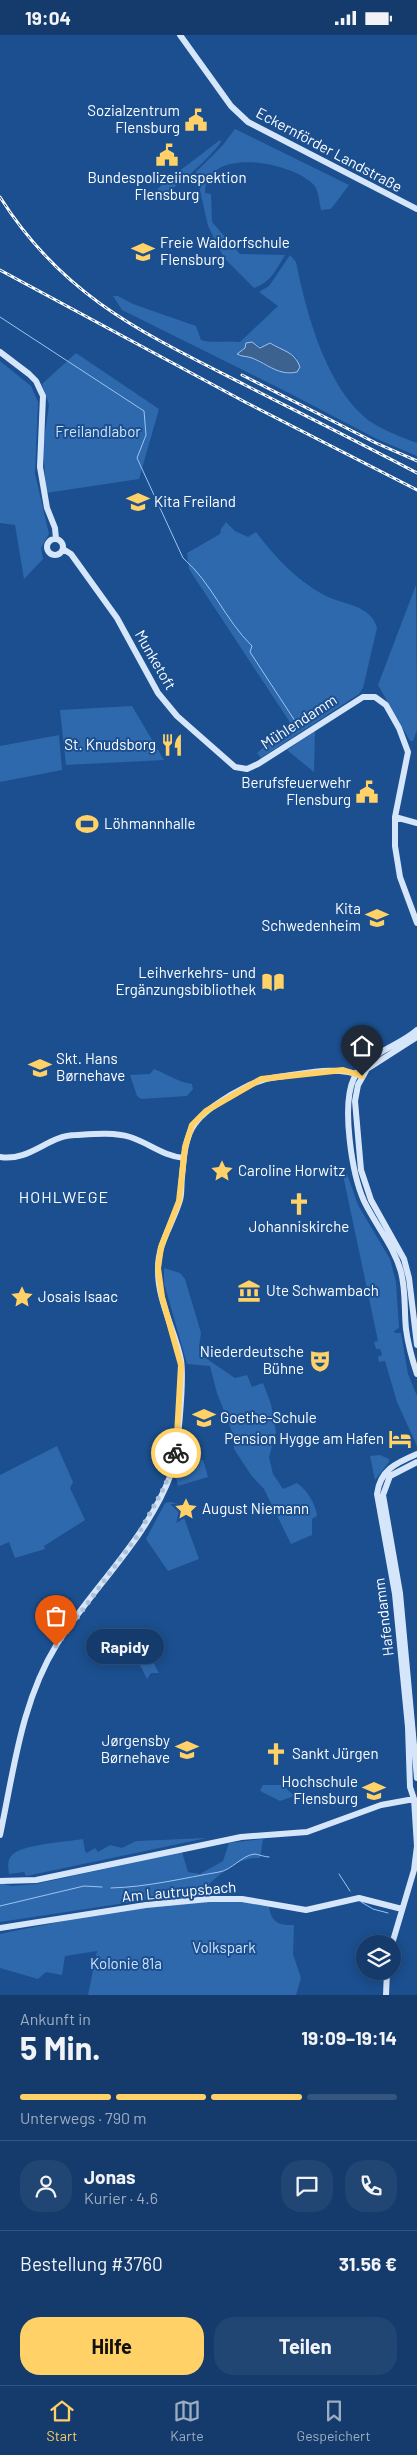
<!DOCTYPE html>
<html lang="de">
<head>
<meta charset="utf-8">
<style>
  :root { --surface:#143b6b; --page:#214673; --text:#f1f3f6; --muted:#9dadc1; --line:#33557e; --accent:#ffd166 }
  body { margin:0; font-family:Barlow,sans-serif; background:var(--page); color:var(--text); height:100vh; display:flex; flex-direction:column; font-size:19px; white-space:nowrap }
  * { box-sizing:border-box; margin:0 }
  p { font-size:16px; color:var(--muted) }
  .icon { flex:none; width:28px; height:28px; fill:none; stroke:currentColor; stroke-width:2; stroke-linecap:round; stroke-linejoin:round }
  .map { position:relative; height:1960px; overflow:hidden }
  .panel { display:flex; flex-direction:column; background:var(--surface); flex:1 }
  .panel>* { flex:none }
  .tools { position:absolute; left:356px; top:1900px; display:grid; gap:10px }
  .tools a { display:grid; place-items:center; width:45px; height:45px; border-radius:50%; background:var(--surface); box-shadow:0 2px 12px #0003,0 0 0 1px var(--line); font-size:25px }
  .pin { position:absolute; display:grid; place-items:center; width:42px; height:42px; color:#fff; margin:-51px -21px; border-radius:50% 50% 50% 0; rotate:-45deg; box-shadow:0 0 5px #0007 }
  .pin .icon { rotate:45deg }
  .courier { position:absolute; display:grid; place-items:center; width:50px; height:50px; margin:-25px; border:4px solid #ffd166; border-radius:50%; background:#fff; color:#222; box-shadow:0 1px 6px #0007 }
  .bubble { position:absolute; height:35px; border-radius:18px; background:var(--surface); box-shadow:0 2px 12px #0003,0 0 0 1px var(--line); font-size:16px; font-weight:700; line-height:35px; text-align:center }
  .overview em { font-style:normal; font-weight:700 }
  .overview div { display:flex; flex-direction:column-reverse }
  .overview { display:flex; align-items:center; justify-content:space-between; height:85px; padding:0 20px }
  h1 { font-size:32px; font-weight:700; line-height:38px }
  .bar { display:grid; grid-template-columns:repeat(4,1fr); gap:8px 5px; align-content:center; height:60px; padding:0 20px }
  .bar i { height:6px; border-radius:4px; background:var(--line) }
  .bar .selected { background:var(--accent) }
  .bar p { grid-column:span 4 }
  .line { display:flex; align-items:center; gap:12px; padding:0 20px; border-top:1px solid var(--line) }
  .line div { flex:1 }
  .round { display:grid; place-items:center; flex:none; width:52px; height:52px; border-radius:20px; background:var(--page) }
  .button { display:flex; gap:10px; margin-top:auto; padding:10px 20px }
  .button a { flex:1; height:58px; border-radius:20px; background:var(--accent); color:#111; font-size:20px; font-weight:700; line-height:58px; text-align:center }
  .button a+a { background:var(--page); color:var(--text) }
  .status { display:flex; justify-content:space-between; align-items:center; height:35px; padding:0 25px; background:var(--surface); direction:ltr }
  .status svg { height:14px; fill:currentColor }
  .tabs { display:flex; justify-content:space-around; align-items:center; height:70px; border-top:1px solid var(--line); background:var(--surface); font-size:14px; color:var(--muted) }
  .tabs a { display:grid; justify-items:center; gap:2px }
  .tabs .selected { color:var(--accent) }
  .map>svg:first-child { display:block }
  .green { fill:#2e69ad; fill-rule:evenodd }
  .water { fill:#3c6290; stroke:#9cc4f0 }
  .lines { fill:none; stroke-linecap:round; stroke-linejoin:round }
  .stream { stroke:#9cc4f0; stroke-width:1 }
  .secondary { stroke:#d6e6fa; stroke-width:6 }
  .rail-casing { stroke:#fff; stroke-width:3 }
  .rail { stroke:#1b4f8f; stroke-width:1; stroke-dasharray:4; stroke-linecap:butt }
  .done { stroke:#afc1d8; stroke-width:5; stroke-dasharray:0 9 }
  .route { stroke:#ffd166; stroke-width:6 }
  .labels { text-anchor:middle; stroke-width:4; stroke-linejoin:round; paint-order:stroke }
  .poi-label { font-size:15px; fill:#fff; stroke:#1b4f8f; text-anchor:start }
  .street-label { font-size:15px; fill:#fff; stroke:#1b4f8f }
  .park-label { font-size:15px; fill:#cfe3fa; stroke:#1b4f8f }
  .neighbourhood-label { font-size:16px; letter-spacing:1px; fill:#fff; stroke:#1b4f8f }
</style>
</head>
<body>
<div class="status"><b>19:04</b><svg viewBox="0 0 49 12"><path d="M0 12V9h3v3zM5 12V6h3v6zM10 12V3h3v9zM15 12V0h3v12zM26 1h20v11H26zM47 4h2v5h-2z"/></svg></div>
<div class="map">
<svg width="417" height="1960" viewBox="0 0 417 1960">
  <rect width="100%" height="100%" fill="#1b4f8f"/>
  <path class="green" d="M235 94 349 150 331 174 321 175C319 167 319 155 313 149 290 126 205 111 205 158L211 159 212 187 240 219 285 220C276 235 271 247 254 253L224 223 208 191 196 137 222 111Z
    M220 105 221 107C210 123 167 162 150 167V161L165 147Z
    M290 220 296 227C306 277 326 352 368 385 382 395 401 402 417 408V421L377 404 289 358 122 275 113 261H118L133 269 196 291 201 305C213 309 227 305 240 307L278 271 259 257 269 251ZM270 308 297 323 291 338C279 338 250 324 242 315L256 309 263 313Z
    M76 318 159 374 139 444 46 458 43 411 49 370 42 349Z
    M0 326 31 351 38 367 35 439 49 499 41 513 43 524 24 544 15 490 0 488Z
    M226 487 235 496 248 502 256 497C275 522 296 545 324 560 342 570 371 569 377 593L363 653 359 659 261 723 257 718 291 689 189 534 187 518 220 499 221 494Z
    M416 550 417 695 413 706H410L378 650Z
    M132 671 164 725 66 730 60 675Z
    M315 696 314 737 287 715Z
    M59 700 62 735 0 747V711Z
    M154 1034C167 1039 178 1047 192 1049L193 1054 187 1061 141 1064 137 1061 130 1040 150 1039Z
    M347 1139 358 1170 390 1224 396 1247 399 1293 394 1296 395 1298H401L408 1339 417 1361V1411L397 1367 385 1326 379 1327 378 1322 382 1320 380 1314H376L374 1307 378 1306 343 1140Z
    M164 1233 180 1238 185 1244 201 1298 199 1312 204 1322 235 1343 247 1340 252 1352 263 1348 271 1369 276 1397 269 1422 273 1439 283 1454 297 1448C307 1455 316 1469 317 1481L312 1484V1500L291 1509 264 1454 251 1440 234 1414V1402L217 1358 210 1331 187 1329 164 1248Z
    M57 1411 73 1447 70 1453 85 1485 44 1511 45 1514 15 1523 9 1507 0 1511V1440Z
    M182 1420 203 1425 208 1442 178 1451 176 1443Z
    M380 1420 389 1424V1427L375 1445 370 1421Z
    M170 1467 179 1469 199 1524 168 1536 146 1504 165 1468Z
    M147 1616 159 1638H151L147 1644 136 1622Z
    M263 1750H283L294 1761 280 1766 262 1757 260 1755Z
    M207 1803 26 1841 24 1837 9 1839C8 1832 7 1825 12 1820 23 1809 66 1807 83 1804L85 1816 87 1818 95 1813 98 1817 110 1810 122 1813 136 1806Z
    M263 1804 260 1823C239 1822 224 1836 209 1849L211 1862 145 1865 0 1887V1848L12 1851 36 1849 182 1817 188 1837 200 1839 223 1826 229 1808Z
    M243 1866 269 1870C270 1886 278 1891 294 1890L293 1919 301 1943 296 1960H88L97 1916 65 1921 62 1940 46 1937 38 1944 0 1933V1899C81 1882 160 1866 243 1866Z"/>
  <path class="water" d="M252 307 260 313 270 308C283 316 295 317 300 332L297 337C279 341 269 330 252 323 247 321 242 322 237 319L245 313 246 308Z"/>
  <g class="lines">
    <path class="stream" d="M0 282 144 376 146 400 137 423 183 523C212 548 225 585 252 611L250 617 297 689 271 711
      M339 1839 350 1856
      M111 1853C148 1852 184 1843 219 1837 232 1835 241 1821 254 1819 258 1819 264 1822 269 1822
      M361 1867 373 1874 388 1878
      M0 1871 84 1851 102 1852"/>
    <path class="secondary" d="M180 0 231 71 248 87 417 174
      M0 317 29 339 36 346 43 361 40 432 47 473 55 493 56 504
      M47 512a8 8 0 1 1 16 0a8 8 0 1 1-16 0Z
      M63 514 71 519 117 583 158 658 177 681 235 732 247 734 258 729 363 662H375L386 670 399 693 408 717 395 782V811L400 842 417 888
      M395 782 417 788
      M417 995C398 1012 366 1018 354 1043 341 1070 352 1139 364 1166 376 1191 394 1211 401 1237 406 1256 404 1275 406 1294 408 1309 412 1324 417 1339
      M417 1002 367 1034 358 1050 355 1066 361 1135 371 1165 404 1224 409 1243 417 1310
      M0 1122C30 1127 48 1100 76 1100 93 1099 114 1097 130 1102 149 1108 163 1121 184 1123
      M417 1427 390 1441 383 1460 400 1558 417 1743
      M0 1800C14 1735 21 1667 57 1609 93 1552 147 1504 171 1439 178 1420 184 1345 181 1325 175 1295 157 1265 158 1233 158 1208 173 1189 180 1165 182 1158 181 1150 182 1142 186 1095 189 1086 229 1061 245 1052 258 1044 277 1042 304 1039 336 1030 362 1041
      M0 1846 36 1845 241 1802 307 1797 381 1770 414 1764
      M0 1893 146 1870 209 1864H242L306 1875 359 1863 402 1874
      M392 1909 414 1835 417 1811 414 1764 410 1752 408 1692 395 1559 377 1459C380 1435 396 1428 417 1419
      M386 1960 387 1936"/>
    <defs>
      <path id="rail" d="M0 162C63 262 143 298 245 350 302 379 360 408 417 438
        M0 235 245 367 417 455
        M242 340 376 408 417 426"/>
    </defs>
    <use href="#rail" class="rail-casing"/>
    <use href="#rail" class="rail"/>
  </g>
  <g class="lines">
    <path class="done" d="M56 1611 138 1500 165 1451 176 1418"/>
    <path class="route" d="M176 1418 181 1330 162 1262 158 1233 161 1212 179 1166 185 1112 192 1090 206 1076 261 1044 343 1035 362 1041"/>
  </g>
  <defs>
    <symbol id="civic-bare" viewBox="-9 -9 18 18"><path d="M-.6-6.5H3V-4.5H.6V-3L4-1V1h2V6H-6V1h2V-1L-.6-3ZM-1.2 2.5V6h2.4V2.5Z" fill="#ffd166" stroke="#1b4f8f" stroke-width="2.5" paint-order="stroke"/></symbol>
    <symbol id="school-bare" viewBox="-9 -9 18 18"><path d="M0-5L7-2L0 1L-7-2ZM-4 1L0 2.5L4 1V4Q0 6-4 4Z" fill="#ffd166" stroke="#1b4f8f" stroke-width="2.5" paint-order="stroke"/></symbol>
    <symbol id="restaurant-bare" viewBox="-9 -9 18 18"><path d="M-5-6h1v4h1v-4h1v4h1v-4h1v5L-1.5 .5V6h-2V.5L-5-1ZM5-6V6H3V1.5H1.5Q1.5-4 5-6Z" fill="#ffd166" stroke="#1b4f8f" stroke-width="2.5" paint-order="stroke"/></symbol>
    <symbol id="stadium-bare" viewBox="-9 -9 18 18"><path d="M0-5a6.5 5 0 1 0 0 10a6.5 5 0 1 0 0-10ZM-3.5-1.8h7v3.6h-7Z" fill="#ffd166" stroke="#1b4f8f" stroke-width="2.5" paint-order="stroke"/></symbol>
    <symbol id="library-bare" viewBox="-9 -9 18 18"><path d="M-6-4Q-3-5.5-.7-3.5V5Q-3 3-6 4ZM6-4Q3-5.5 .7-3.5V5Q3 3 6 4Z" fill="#ffd166" stroke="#1b4f8f" stroke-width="2.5" paint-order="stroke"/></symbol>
    <symbol id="sight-bare" viewBox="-9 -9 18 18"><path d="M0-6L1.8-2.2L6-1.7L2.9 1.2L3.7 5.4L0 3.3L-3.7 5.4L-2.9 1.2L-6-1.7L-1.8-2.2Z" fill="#ffd166" stroke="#1b4f8f" stroke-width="2.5" paint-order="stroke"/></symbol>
    <symbol id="church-bare" viewBox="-9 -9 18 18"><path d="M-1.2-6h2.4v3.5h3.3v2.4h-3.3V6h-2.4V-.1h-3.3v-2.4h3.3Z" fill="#ffd166" stroke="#1b4f8f" stroke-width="2.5" paint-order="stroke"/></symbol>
    <symbol id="museum-bare" viewBox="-9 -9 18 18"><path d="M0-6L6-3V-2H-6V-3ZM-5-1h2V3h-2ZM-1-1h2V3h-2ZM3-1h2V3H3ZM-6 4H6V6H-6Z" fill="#ffd166" stroke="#1b4f8f" stroke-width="2.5" paint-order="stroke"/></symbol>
    <symbol id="theatre-bare" viewBox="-9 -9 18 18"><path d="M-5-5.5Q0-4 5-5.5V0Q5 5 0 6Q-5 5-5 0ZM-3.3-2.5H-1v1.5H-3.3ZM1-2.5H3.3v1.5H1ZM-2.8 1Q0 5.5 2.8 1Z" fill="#ffd166" stroke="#1b4f8f" stroke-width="2.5" paint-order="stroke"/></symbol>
    <symbol id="hotel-bare" viewBox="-9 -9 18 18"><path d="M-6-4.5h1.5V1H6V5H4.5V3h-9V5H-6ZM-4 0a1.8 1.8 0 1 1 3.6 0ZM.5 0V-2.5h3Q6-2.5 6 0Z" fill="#ffd166" stroke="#1b4f8f" stroke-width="2.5" paint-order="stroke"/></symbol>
    <symbol id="university-bare" viewBox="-9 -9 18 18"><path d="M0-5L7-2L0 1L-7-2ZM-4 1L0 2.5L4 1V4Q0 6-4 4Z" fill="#ffd166" stroke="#1b4f8f" stroke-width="2.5" paint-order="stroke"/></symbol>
  </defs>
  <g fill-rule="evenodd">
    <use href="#civic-bare" x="180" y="69" width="32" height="32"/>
    <use href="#civic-bare" x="151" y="104" width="32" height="32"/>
    <use href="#school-bare" x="127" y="201" width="32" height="32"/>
    <use href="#school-bare" x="122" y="451" width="32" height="32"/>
    <use href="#restaurant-bare" x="156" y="694" width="32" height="32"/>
    <use href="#civic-bare" x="351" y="741" width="32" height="32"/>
    <use href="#stadium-bare" x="71" y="773" width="32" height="32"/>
    <use href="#school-bare" x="361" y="867" width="32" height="32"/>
    <use href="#library-bare" x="257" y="931" width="32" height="32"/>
    <use href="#school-bare" x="24" y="1017" width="32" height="32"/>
    <use href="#sight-bare" x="206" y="1120" width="32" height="32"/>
    <use href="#church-bare" x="283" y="1153" width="32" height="32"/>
    <use href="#museum-bare" x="233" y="1240" width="32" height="32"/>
    <use href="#sight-bare" x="6" y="1246" width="32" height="32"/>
    <use href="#theatre-bare" x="304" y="1310" width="32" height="32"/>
    <use href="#school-bare" x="188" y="1367" width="32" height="32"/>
    <use href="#hotel-bare" x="384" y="1388" width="32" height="32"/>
    <use href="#sight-bare" x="170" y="1458" width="32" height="32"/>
    <use href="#school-bare" x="171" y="1699" width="32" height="32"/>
    <use href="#church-bare" x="260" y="1703" width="32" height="32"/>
    <use href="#university-bare" x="358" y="1740" width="32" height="32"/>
  </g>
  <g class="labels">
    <g class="poi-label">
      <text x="180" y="81" text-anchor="end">Sozialzentrum<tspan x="180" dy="17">Flensburg</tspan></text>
      <text x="167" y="148" text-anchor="middle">Bundespolizeiinspektion<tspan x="167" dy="17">Flensburg</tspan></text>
      <text x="160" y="213">Freie Waldorfschule<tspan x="160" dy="17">Flensburg</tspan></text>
      <text x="154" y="472">Kita Freiland</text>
      <text x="156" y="715" text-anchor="end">St. Knudsborg</text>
      <text x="351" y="753" text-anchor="end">Berufsfeuerwehr<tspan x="351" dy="17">Flensburg</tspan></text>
      <text x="104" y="794">Löhmannhalle</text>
      <text x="361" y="879" text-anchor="end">Kita<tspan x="361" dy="17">Schwedenheim</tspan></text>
      <text x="256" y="943" text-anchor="end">Leihverkehrs- und<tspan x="256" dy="17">Ergänzungsbibliothek</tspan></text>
      <text x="56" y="1029">Skt. Hans<tspan x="56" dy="17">Børnehave</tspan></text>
      <text x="238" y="1141">Caroline Horwitz</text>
      <text x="299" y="1197" text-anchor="middle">Johanniskirche</text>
      <text x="266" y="1261">Ute Schwambach</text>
      <text x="38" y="1267">Josais Isaac</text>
      <text x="304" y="1322" text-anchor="end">Niederdeutsche<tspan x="304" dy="17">Bühne</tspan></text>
      <text x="220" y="1388">Goethe-Schule</text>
      <text x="384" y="1409" text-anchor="end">Pension Hygge am Hafen</text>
      <text x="202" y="1479">August Niemann</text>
      <text x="170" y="1711" text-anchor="end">Jørgensby<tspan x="170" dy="17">Børnehave</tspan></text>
      <text x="292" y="1724">Sankt Jürgen</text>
      <text x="358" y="1752" text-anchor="end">Hochschule<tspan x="358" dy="17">Flensburg</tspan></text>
    </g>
    <g class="street-label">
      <text transform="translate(329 115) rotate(28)" y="5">Eckernförder Landstraße</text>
      <text transform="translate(155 625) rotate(60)" y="5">Munketoft</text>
      <text transform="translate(299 687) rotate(-33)" y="5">Mühlendamm</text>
      <text transform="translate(384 1582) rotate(-97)" y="5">Hafendamm</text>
      <text transform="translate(179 1857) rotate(-5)" y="5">Am Lautrupsbach</text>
    </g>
    <g class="park-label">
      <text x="98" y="402">Freilandlabor</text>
      <text x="224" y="1918">Volkspark</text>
      <text x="126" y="1934">Kolonie 81a</text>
    </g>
    <g class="neighbourhood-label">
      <text x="64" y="1168">HOHLWEGE</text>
    </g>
  </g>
</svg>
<div class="tools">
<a><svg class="icon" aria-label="layers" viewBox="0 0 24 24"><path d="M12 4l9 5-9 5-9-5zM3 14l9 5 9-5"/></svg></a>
</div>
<div class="pin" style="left:56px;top:1611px;background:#ea580c"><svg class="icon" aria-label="bag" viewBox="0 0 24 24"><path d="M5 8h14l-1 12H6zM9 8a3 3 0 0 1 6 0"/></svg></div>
<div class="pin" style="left:362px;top:1041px;background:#1f2937"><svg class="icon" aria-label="home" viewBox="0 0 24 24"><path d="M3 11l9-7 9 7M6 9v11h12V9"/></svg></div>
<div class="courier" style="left:176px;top:1418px"><svg class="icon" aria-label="bike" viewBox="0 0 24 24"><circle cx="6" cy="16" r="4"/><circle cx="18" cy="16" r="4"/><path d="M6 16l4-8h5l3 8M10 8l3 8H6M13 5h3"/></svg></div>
<div class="bubble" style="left:86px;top:1594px;width:78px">Rapidy</div>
</div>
<section class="panel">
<div class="overview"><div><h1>5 Min.</h1><p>Ankunft in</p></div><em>19:09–19:14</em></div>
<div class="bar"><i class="selected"></i><i class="selected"></i><i class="selected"></i><i></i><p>Unterwegs · 790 m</p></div>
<div class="line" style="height:90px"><a class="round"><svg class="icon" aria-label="person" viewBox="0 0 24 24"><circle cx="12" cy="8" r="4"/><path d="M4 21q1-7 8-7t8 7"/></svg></a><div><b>Jonas</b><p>Kurier · 4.6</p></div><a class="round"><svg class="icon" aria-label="chat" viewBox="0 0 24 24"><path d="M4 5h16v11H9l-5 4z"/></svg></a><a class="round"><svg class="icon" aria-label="phone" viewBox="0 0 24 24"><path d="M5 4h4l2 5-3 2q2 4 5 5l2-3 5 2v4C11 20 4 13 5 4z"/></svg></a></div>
<div class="line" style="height:65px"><div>Bestellung #3760</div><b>31.56 €</b></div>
<div class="button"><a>Hilfe</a><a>Teilen</a></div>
</section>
<nav class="tabs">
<a class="selected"><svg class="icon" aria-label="home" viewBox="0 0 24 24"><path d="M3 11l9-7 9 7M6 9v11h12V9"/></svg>Start</a>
<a><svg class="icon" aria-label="map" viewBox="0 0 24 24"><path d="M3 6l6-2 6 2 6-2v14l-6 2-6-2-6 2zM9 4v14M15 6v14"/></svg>Karte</a>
<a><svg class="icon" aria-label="saved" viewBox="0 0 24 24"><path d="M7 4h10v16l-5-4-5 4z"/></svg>Gespeichert</a>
</nav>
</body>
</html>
